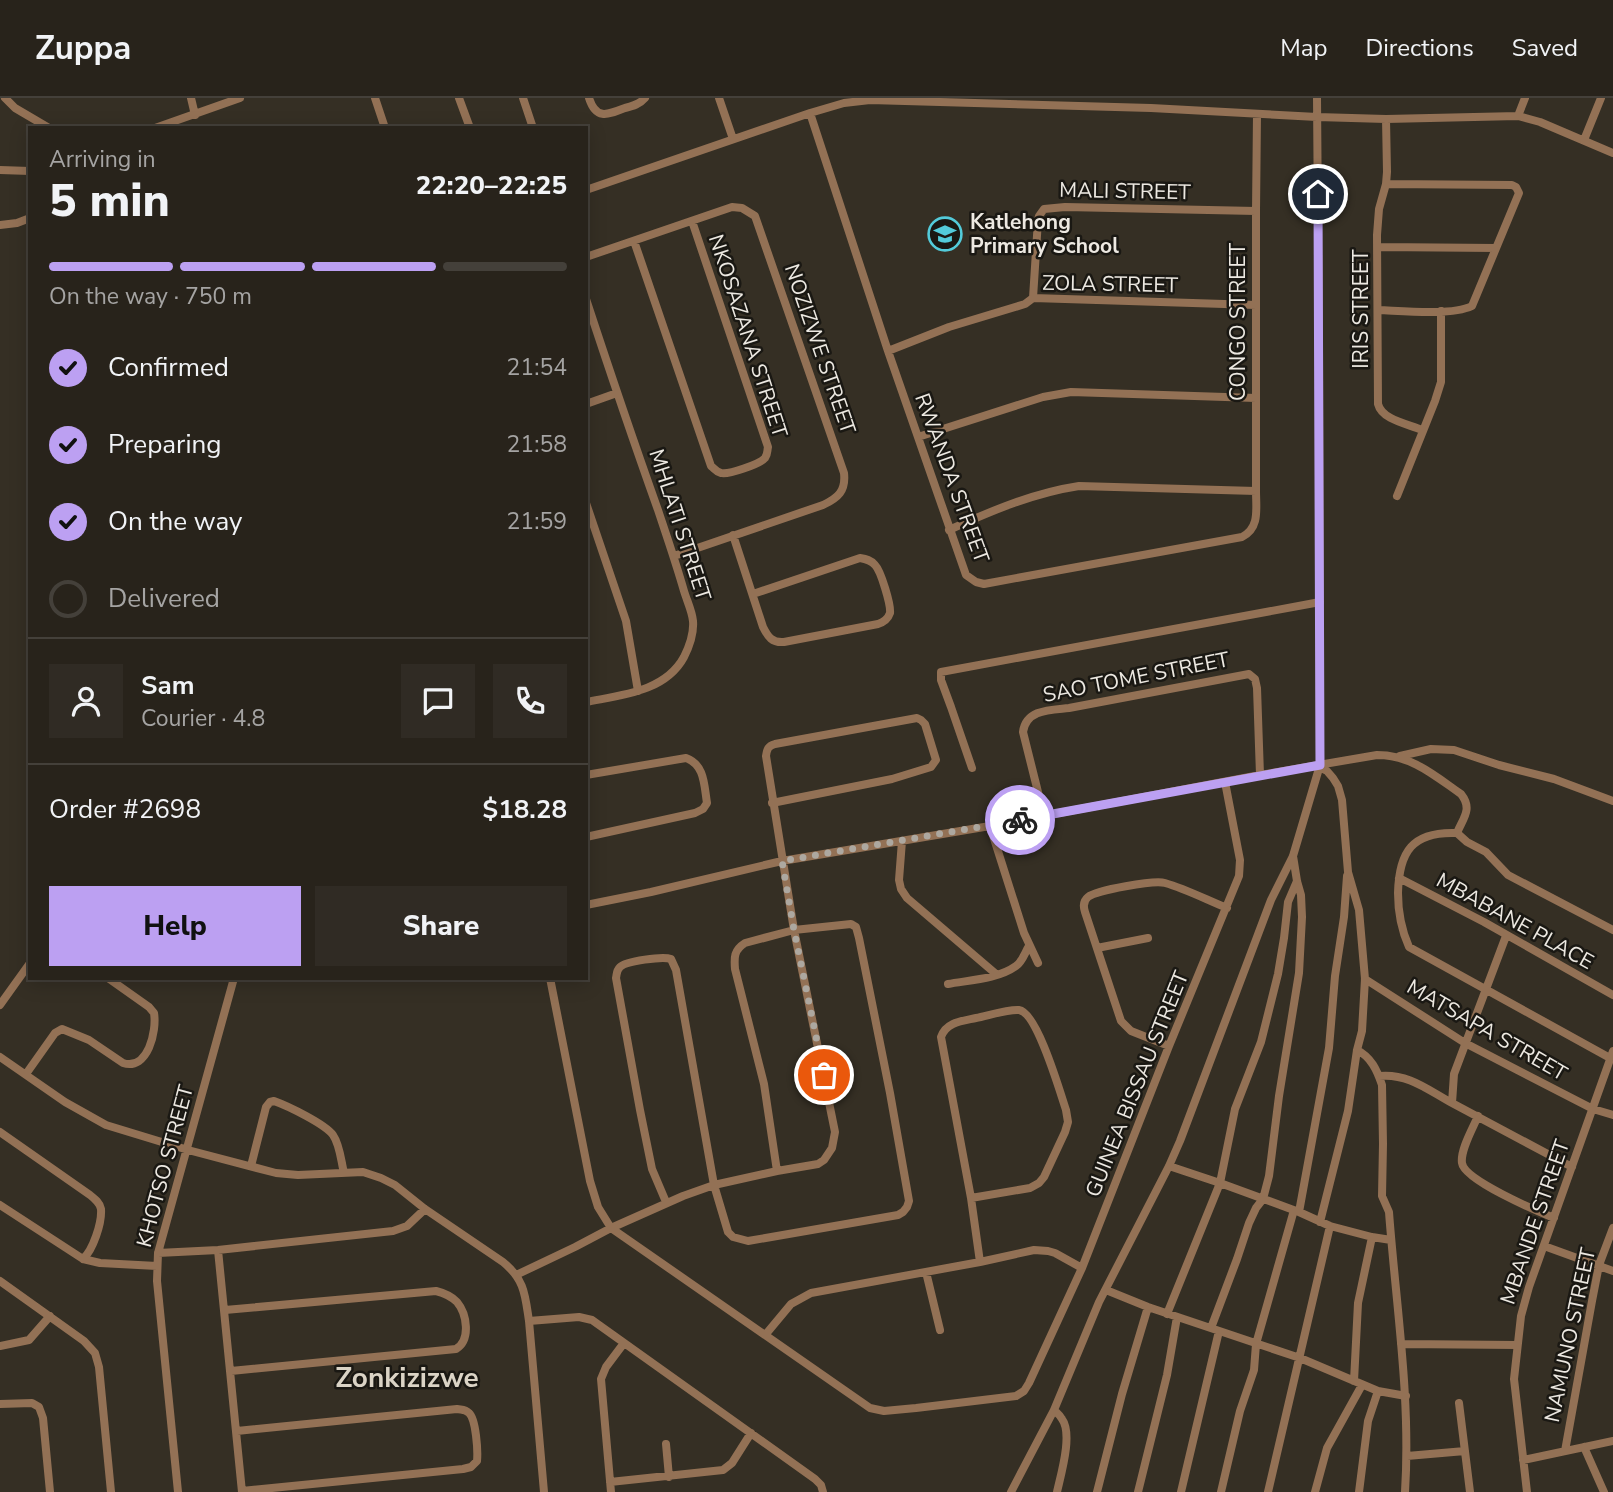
<!DOCTYPE html>
<html lang="en">
<head>
<meta charset="utf-8">
<style>
  :root { --surface:#28231b; --page:#302b24; --text:#f1f3f6; --muted:#a5a4a3; --line:#44403a; --accent:#bca0f2 }
  body { margin:0; font-family:"Nunito Sans",sans-serif; background:var(--page); color:var(--text); height:100vh; display:flex; flex-direction:column; font-size:26px; white-space:nowrap }
  * { box-sizing:border-box; margin:0 }
  p { font-size:23px; color:var(--muted) }
  .icon { flex:none; width:38px; height:38px; fill:none; stroke:currentColor; stroke-width:2; stroke-linecap:round; stroke-linejoin:round }
  .map { position:relative; flex:1; overflow:hidden }
  .side { position:absolute; left:28px; top:28px; width:560px; height:854px; display:flex; flex-direction:column; background:var(--surface); border-radius:0px; box-shadow:0 4px 18px #0003,0 0 0 2px var(--line) }
  .side>* { flex:none }
  .pin { position:absolute; display:grid; place-items:center; width:60px; height:60px; color:#fff; margin:-30px; border:4px solid #fff; border-radius:50%; box-shadow:0 2px 7px #0007 }
  .courier { position:absolute; display:grid; place-items:center; width:70px; height:70px; margin:-35px; border:5px solid #bca0f2; border-radius:50%; background:#fff; color:#222; box-shadow:0 2px 9px #0007 }
  .head em { font-style:normal; font-weight:800 }
  .head div { display:flex; flex-direction:column-reverse }
  .head { display:flex; align-items:center; justify-content:space-between; height:119px; padding:0 21px }
  h1 { font-size:46px; font-weight:800; line-height:52px }
  .bar { display:grid; grid-template-columns:repeat(4,1fr); gap:10px 7px; align-content:center; height:84px; padding:0 21px }
  .bar i { height:9px; border-radius:5px; background:var(--line) }
  .bar .on { background:var(--accent) }
  .bar p { grid-column:span 4 }
  .line { display:flex; align-items:center; gap:18px; padding:0 21px; border-top:2px solid var(--line) }
  .line div { flex:1 }
  .round { display:grid; place-items:center; flex:none; width:74px; height:74px; border-radius:0px; background:var(--page) }
  ol { padding:0 21px; list-style:none }
  li { display:flex; align-items:center; gap:21px; height:77px }
  li p { margin-inline-start:auto }
  li .icon { padding:7px; border-radius:50%; background:var(--accent); color:#111; stroke-width:4 }
  li:last-child { color:var(--muted) }
  li i { width:38px; height:38px; border:4px solid var(--line); border-radius:50% }
  .primary-button { display:flex; gap:14px; margin-top:auto; padding:14px 21px }
  .primary-button a { flex:1; height:80px; border-radius:0px; background:var(--accent); color:#111; font-size:28px; font-weight:800; line-height:80px; text-align:center }
  .primary-button a+a { background:var(--page); color:var(--text) }
  header { display:flex; align-items:center; gap:42px; box-sizing:border-box; height:98px; padding:0 35px; background:var(--surface); border-bottom:2px solid var(--line) }
  header strong { font-size:33px }
  nav { display:flex; gap:38px; margin-inline-start:auto; font-size:24px }
  .map>svg:first-child { display:block }
  .lines { fill:none; stroke-linecap:round; stroke-linejoin:round }
  .minor { stroke:#937155; stroke-width:8 }
  .done { stroke:#ada8a0; stroke-width:7; stroke-dasharray:0 12.6 }
  .route { stroke:#bca0f2; stroke-width:9 }
  .labels { text-anchor:middle; stroke-width:5; stroke-linejoin:round; paint-order:stroke }
  .street-label { font-size:21px; fill:#ede9e2; stroke:#1a1813 }
  .poi-label { font-size:21px; font-weight:bold; fill:#ede9e2; stroke:#1a1813; text-anchor:start }
  .district-label { font-size:28px; font-weight:bold; fill:#dad3c5; stroke:#1a1813 }
</style>
</head>
<body>
<header>
<strong>Zuppa</strong>
<nav><a>Map</a><a>Directions</a><a>Saved</a></nav>
</header>
<div class="map">
<svg width="1613" height="1394" viewBox="0 0 1613 1394">
  <rect width="100%" height="100%" fill="#352f24"/>
  <g class="lines">
    <path class="minor" d="M5 0 15 10 49 30
      M191 0 195 17
      M375 0 385 30
      M459 0 470 30
      M523 0 533 30
      M589 0C596 22 607 17 625 10 633 8 640 6 645 0
      M719 0 733 41
      M810 15 888 253 966 477 976 484 984 486 1242 439C1260 430 1256 411 1256 393V113L1257 16
      M1518 18 1525 0
      M1386 21 1387 74 1386 86 1379 111 1377 137 1378 306C1382 322 1408 326 1422 332
      M155 30 240 0
      M1584 42 1601 0
      M0 72 30 73
      M586 92 810 15 844 5 870 2 1151 10 1317 19 1386 21 1518 18 1540 24 1613 55
      M0 127 17 125 30 120
      M634 143 711 368C715 371 716 374 721 375 728 377 760 366 765 360 768 356 767 353 768 349L692 123
      M1378 149 1496 150
      M586 159 732 109 742 110 755 118 844 375C846 393 838 400 823 407L674 458
      M1033 200 1038 122 1039 118 1044 111 1065 109 1256 113
      M586 201C609 271 633 342 658 412 667 439 676 465 684 493 687 503 692 513 693 523 694 535 689 549 684 559 665 594 621 597 586 604
      M1379 212C1403 213 1451 218 1472 208L1519 95 1516 89 1512 87 1386 86
      M888 253 949 229 1025 206 1033 200 1256 207
      M586 306 617 295
      M918 339 1043 299 1071 294 1256 300
      M1397 398 1435 303 1441 284V213
      M586 405 626 523 638 593
      M949 432C991 413 1033 395 1079 388L1256 393
      M733 437 763 529C768 539 772 545 784 544L878 526C884 524 888 521 890 515 891 507 881 473 875 467 871 462 866 461 860 460L753 496
      M1400 658 1431 651 1454 652 1499 667 1554 681 1613 703
      M1319 669 1327 673 1333 680 1338 688 1342 702 1348 774 1359 812 1365 881 1362 933 1357 952 1348 1013 1320 1124
      M972 670 951 609 941 582V574L1320 504
      M586 677 686 660C705 667 704 687 707 705L703 711 695 715 586 739
      M1044 718 1023 634C1026 611 1051 612 1069 610L1249 576 1255 581 1257 590 1260 677
      M990 728 1024 835 1038 865
      M1457 735C1412 733 1399 754 1398 795 1398 815 1401 831 1409 849L1610 960
      M1457 735 1467 744 1486 754 1508 777 1613 832
      M902 743 899 782 901 791 907 800 996 876
      M1399 780 1484 824 1613 897
      M586 807 651 794 782 763 990 728 1260 677 1377 657C1412 657 1435 678 1461 696 1473 711 1463 720 1457 735
      M1506 838 1454 976 1452 1005 1572 1069
      M1097 850 1148 840
      M550 880 590 1083 598 1109 611 1130 870 1310 884 1313 916 1310 1016 1298 1024 1293 1029 1285 1082 1170 1169 948 1239 778 1240 762 1225 684
      M1365 881 1465 945 1593 1011 1613 1017
      M948 886C970 882 998 881 1016 868 1023 863 1025 854 1029 848
      M0 907 30 865
      M1169 948 1131 933 1121 923 1085 814C1083 808 1083 803 1088 799 1097 792 1154 782 1165 785 1186 791 1207 802 1227 810
      M1357 952C1371 959 1377 972 1382 987L1383 1046 1382 1098 1389 1114C1396 1208 1411 1300 1405 1394
      M0 959 65 1004 106 1027 188 1052 276 1075 298 1077 363 1074 381 1080 395 1087 425 1111 503 1164C525 1182 525 1197 529 1223L544 1394
      M26 976 55 935 62 931 89 942 123 965C148 973 157 933 154 915L149 909 108 880
      M1379 978C1408 975 1428 992 1452 1005
      M1478 1018C1473 1030 1460 1052 1462 1065 1464 1082 1537 1113 1554 1120
      M0 1034 90 1097C95 1101 100 1105 101 1111 102 1125 93 1152 83 1161
      M251 1068 266 1009 270 1004 274 1003C288 1008 325 1026 333 1037 340 1047 341 1063 344 1075
      M1169 1068 1220 1085 1299 1114 1330 1128 1372 1139 1391 1142
      M971 1100 1030 1090 1039 1085 1044 1079 1065 1034 1068 1024 1066 1012C1060 994 1037 914 1019 912 1008 911 987 918 976 920 962 923 946 924 941 939L971 1100 980 1164
      M666 1104 652 1071 640 1012 616 880C617 876 616 873 620 869 626 863 663 858 671 861L676 872 714 1087 728 1134 733 1139 748 1143 898 1117 903 1114 907 1109 909 1103 890 995 859 840 856 829 851 826 794 832 745 845C734 852 734 859 735 871L764 986 777 1073
      M0 1107 83 1161 100 1165 157 1168
      M1299 1114 1329 950 1335 878 1344 819 1347 778
      M1544 1148 1613 1173
      M218 1152 242 1394
      M158 1155 218 1152 393 1133 407 1128 425 1111
      M926 1174 940 1232
      M516 1177 575 1149 611 1130 683 1098 714 1087 777 1073 818 1066 824 1062 832 1050 835 1034 794 832 766 658C767 651 768 648 775 646L917 620 921 622 925 626 936 662 931 669 892 681 772 705
      M0 1183 84 1243 95 1255 99 1269 111 1394
      M1106 1192 1148 1209 1300 1260 1378 1293 1406 1298
      M225 1212 436 1193C444 1195 451 1198 457 1204 467 1216 471 1242 456 1251L231 1273
      M1167 1216 1220 1085 1235 1011 1261 944 1278 876 1284 840 1288 804 1297 783
      M529 1223 579 1219 592 1222 815 1381 821 1387 823 1394
      M1211 1230 1237 1161 1249 1125 1256 1110 1263 1101 1269 1078 1279 998 1299 875 1302 819 1301 797 1297 783 1293 758
      M766 1236 791 1206 811 1195 980 1164 1034 1152 1048 1153 1055 1155 1082 1170
      M1401 1246 1517 1247
      M0 1248 29 1242 50 1218
      M1354 1283 1358 1205 1372 1139
      M1459 1305 1470 1394
      M0 1306 32 1305 39 1309 43 1320 50 1394
      M1054 1312C1057 1315 1060 1317 1062 1321 1073 1336 1061 1376 1057 1394
      M237 1333 457 1311C462 1312 465 1311 469 1315 476 1321 478 1353 477 1363L471 1369 463 1371 242 1393
      M666 1346 669 1379
      M1584 1349 1604 1394
      M1565 1353 1592 1203 1599 1167 1613 1130
      M1407 1358 1465 1353
      M1523 1362 1613 1343
      M610 1384 723 1372 732 1365 751 1335
      M178 1394 157 1183 158 1155 234 880
      M611 1394 601 1281 606 1269 624 1245
      M1011 1394 1054 1312 1099 1204 1169 1068 1180 1043 1271 802 1293 758 1320 667 1319 250 1317 0
      M1097 1394 1122 1296 1148 1209
      M1138 1394 1167 1277 1177 1219
      M1181 1394 1219 1233
      M1221 1394 1240 1313 1254 1272 1256 1246 1294 1112
      M1268 1394 1330 1128
      M1315 1394 1327 1350 1362 1287
      M1359 1394 1368 1323 1378 1293
      M1527 1394 1514 1281 1521 1218 1529 1189 1613 953"/>
  </g>
  <g class="lines">
    <path class="done" d="M824 977 794 832 782 763 1020 722"/>
    <path class="route" d="M1020 722 1320 667 1318 96"/>
  </g>
  <defs>
    <symbol id="school-ring" viewBox="-11 -11 22 22"><circle r="9.5" fill="#1a1813" stroke="#53cbda" stroke-width="1.5"/><path d="M0-5L7-2L0 1L-7-2ZM-4 1L0 2.5L4 1V4Q0 6-4 4Z" fill="#53cbda"/></symbol>
  </defs>
  <g fill-rule="evenodd">
    <use href="#school-ring" x="926" y="117" width="38" height="38"/>
  </g>
  <g class="labels">
    <g class="street-label">
      <text transform="translate(1125 93) rotate(1)" y="7">MALI STREET</text>
      <text transform="translate(1110 186) rotate(1)" y="7">ZOLA STREET</text>
      <text transform="translate(1361 211) rotate(-90)" y="7">IRIS STREET</text>
      <text transform="translate(1238 224) rotate(-90)" y="7">CONGO STREET</text>
      <text transform="translate(748 238) rotate(72)" y="7">NKOSAZANA STREET</text>
      <text transform="translate(820 251) rotate(71)" y="7">NOZIZWE STREET</text>
      <text transform="translate(952 380) rotate(70)" y="7">RWANDA STREET</text>
      <text transform="translate(680 427) rotate(72)" y="7">MHLATI STREET</text>
      <text transform="translate(1136 579) rotate(-11)" y="7">SAO TOME STREET</text>
      <text transform="translate(1515 823) rotate(29)" y="7">MBABANE PLACE</text>
      <text transform="translate(1487 932) rotate(30)" y="7">MATSAPA STREET</text>
      <text transform="translate(1137 986) rotate(-68)" y="7">GUINEA BISSAU STREET</text>
      <text transform="translate(165 1068) rotate(-75)" y="7">KHOTSO STREET</text>
      <text transform="translate(1535 1124) rotate(-71)" y="7">MBANDE STREET</text>
      <text transform="translate(1570 1237) rotate(-78)" y="7">NAMUNO STREET</text>
    </g>
    <g class="poi-label">
      <text x="970" y="131">Katlehong<tspan x="970" dy="24">Primary School</tspan></text>
    </g>
    <g class="district-label">
      <text x="407" y="1289">Zonkizizwe</text>
    </g>
  </g>
</svg>
<div class="pin" style="left:824px;top:977px;background:#ea580c"><svg class="icon" aria-label="bag" viewBox="0 0 24 24"><path d="M5 8h14l-1 12H6zM9 8a3 3 0 0 1 6 0"/></svg></div>
<div class="pin" style="left:1318px;top:96px;background:#1f2937"><svg class="icon" aria-label="home" viewBox="0 0 24 24"><path d="M3 11l9-7 9 7M6 9v11h12V9"/></svg></div>
<div class="courier" style="left:1020px;top:722px"><svg class="icon" aria-label="bike" viewBox="0 0 24 24"><circle cx="6" cy="16" r="4"/><circle cx="18" cy="16" r="4"/><path d="M6 16l4-8h5l3 8M10 8l3 8H6M13 5h3"/></svg></div>
<section class="side">
<div class="head"><div><h1>5 min</h1><p>Arriving in</p></div><em>22:20–22:25</em></div>
<div class="bar"><i class="on"></i><i class="on"></i><i class="on"></i><i></i><p>On the way · 750 m</p></div>
<ol>
<li><svg class="icon" aria-label="check" viewBox="0 0 24 24"><path d="M5 12l5 5 9-10"/></svg>Confirmed<p>21:54</p></li>
<li><svg class="icon" aria-label="check" viewBox="0 0 24 24"><path d="M5 12l5 5 9-10"/></svg>Preparing<p>21:58</p></li>
<li><svg class="icon" aria-label="check" viewBox="0 0 24 24"><path d="M5 12l5 5 9-10"/></svg>On the way<p>21:59</p></li>
<li><i></i>Delivered</li>
</ol>
<div class="line" style="height:126px"><a class="round"><svg class="icon" aria-label="person" viewBox="0 0 24 24"><circle cx="12" cy="8" r="4"/><path d="M4 21q1-7 8-7t8 7"/></svg></a><div><b>Sam</b><p>Courier · 4.8</p></div><a class="round"><svg class="icon" aria-label="chat" viewBox="0 0 24 24"><path d="M4 5h16v11H9l-5 4z"/></svg></a><a class="round"><svg class="icon" aria-label="phone" viewBox="0 0 24 24"><path d="M5 4h4l2 5-3 2q2 4 5 5l2-3 5 2v4C11 20 4 13 5 4z"/></svg></a></div>
<div class="line" style="height:91px"><div>Order #2698</div><b>$18.28</b></div>
<div class="primary-button"><a>Help</a><a>Share</a></div>
</section>
</div>
</body>
</html>
